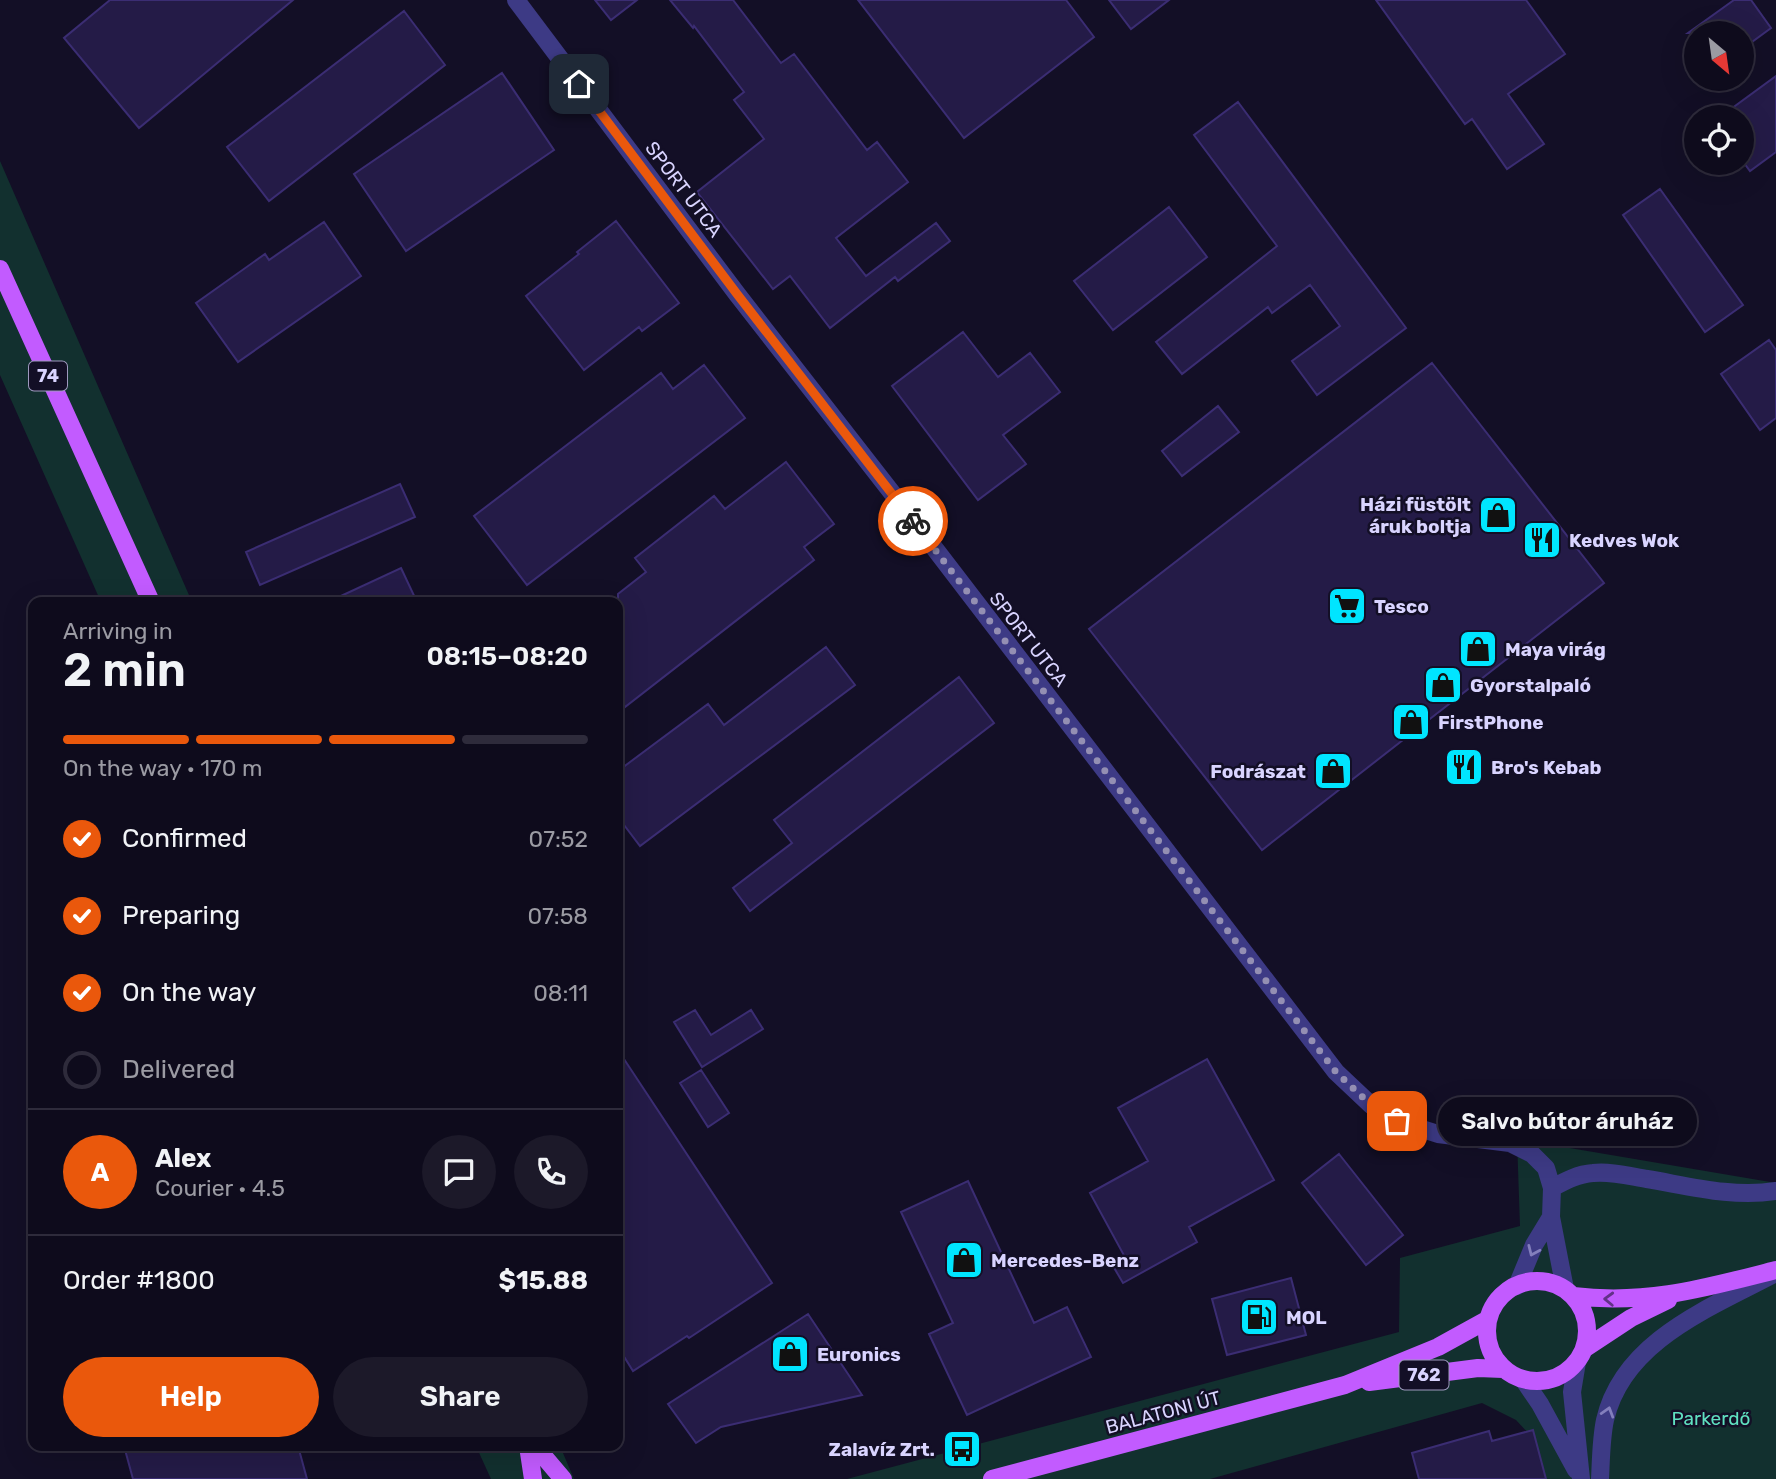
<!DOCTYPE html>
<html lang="en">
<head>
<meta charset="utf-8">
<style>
  :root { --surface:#0e0b1c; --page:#1c1929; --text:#f1f3f6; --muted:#9b9ba3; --line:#2e2b3b; --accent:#ea580c }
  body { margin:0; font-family:Rubik,sans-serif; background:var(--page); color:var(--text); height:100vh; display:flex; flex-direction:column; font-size:26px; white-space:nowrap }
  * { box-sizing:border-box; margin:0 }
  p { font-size:23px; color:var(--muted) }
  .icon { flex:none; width:38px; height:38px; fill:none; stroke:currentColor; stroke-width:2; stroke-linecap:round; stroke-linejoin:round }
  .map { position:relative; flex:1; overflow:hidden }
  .sheet { position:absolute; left:28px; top:597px; width:595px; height:854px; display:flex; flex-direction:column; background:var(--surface); border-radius:14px; box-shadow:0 7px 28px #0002,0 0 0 2px var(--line) }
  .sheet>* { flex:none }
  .needle { width:46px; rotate:151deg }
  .buttons { position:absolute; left:1684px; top:21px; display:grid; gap:14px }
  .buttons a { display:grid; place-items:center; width:70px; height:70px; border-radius:50%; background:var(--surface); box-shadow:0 7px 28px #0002,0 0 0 2px var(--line); font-size:35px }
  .pin { position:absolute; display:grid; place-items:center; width:60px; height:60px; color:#fff; margin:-30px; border-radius:14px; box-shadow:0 4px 10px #0006 }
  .courier { position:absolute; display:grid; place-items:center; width:70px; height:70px; margin:-35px; border:5px solid #ea580c; border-radius:50%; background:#fff; color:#222; box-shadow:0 2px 9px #0007 }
  .bubble { position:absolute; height:49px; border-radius:24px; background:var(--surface); box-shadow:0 7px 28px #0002,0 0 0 2px var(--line); font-size:23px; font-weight:600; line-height:49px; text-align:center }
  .headline em { font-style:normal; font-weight:600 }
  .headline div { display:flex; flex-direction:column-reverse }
  .headline { display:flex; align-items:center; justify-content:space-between; height:119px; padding:0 35px }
  h1 { font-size:46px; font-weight:600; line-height:52px }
  .bar { display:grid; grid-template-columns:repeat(4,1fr); gap:10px 7px; align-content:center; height:84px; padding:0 35px }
  .bar i { height:9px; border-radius:5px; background:var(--line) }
  .bar .current { background:var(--accent) }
  .bar p { grid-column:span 4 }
  .line { display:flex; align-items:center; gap:18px; padding:0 35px; border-top:2px solid var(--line) }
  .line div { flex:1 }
  .round { display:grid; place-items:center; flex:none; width:74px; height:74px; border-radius:37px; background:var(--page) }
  ol { padding:0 35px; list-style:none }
  li { display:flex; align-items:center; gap:21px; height:77px }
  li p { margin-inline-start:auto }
  li .icon { padding:7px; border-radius:50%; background:var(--accent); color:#fff; stroke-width:4 }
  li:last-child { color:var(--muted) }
  li i { width:38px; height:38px; border:4px solid var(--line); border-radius:50% }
  .primary-button { display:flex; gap:14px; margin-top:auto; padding:14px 35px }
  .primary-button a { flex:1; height:80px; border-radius:42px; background:var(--accent); color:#fff; font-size:28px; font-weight:600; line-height:80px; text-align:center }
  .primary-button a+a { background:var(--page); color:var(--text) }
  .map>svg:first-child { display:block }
  .green { fill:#12302f }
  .building { fill:#241b47; stroke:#3b2d73; stroke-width:2 }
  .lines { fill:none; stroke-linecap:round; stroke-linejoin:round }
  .minor { stroke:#3d3a85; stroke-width:18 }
  .primary { stroke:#c25bff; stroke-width:18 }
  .oneway { stroke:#837fbc }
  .oneway2 { stroke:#623188 }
  .done { stroke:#948fb3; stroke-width:7; stroke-dasharray:0 12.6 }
  .route { stroke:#ea580c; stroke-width:9 }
  .labels { text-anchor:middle; stroke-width:5; stroke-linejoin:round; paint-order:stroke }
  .shield { fill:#130f26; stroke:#9e99be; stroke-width:2 }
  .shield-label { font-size:18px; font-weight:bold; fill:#d9d4ff }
  .street-label { font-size:19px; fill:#d9d4ff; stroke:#130f26 }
  .poi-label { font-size:19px; font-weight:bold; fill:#d9d4ff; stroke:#130f26; text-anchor:start }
  .park-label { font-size:19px; fill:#5fe0c0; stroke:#130f26 }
</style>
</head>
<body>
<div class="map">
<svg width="1776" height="1479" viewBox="0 0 1776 1479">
  <rect width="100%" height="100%" fill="#130f26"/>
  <path class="green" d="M0 161 192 602H101L0 375Z
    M1517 1139 1776 1183V1479H1543L1530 1435 1516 1420 1482 1403 1210 1479H847L1399 1332 1400 1258 1520 1226Z
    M476 1446H560L574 1479H491Z"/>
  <path class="building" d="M110 0H293L139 128 64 38Z
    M595 0H637L611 20Z
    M670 0H733L781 63 794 54 867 150 877 142 908 182 836 238 866 276 936 223 950 241 898 281 895 277 830 328 790 276 773 289 697 192 764 139 734 100 744 92 694 26 693 28Z
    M858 0H1066L1094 37 964 138Z
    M1109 0H1169L1131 29Z
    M1376 0H1526L1565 54 1508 94 1544 144 1507 169 1472 119 1465 124Z
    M1734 0H1751L1771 28 1741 50V33H1688Z
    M404 11 445 65 269 201 227 147Z
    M502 73 554 150 406 251 354 174Z
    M1776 76V152L1750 171 1741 159V117H1720Z
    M1238 102 1406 328 1317 395 1292 361 1340 326 1310 285 1272 313 1268 307 1182 374 1156 342 1277 246 1194 135Z
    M1660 189 1743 305 1705 332 1623 215Z
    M1169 207 1207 257 1113 330 1074 281Z
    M616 221 679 303 642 331 639 327 584 370 526 296 579 254 577 252Z
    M324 222 361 276 238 362 196 303 265 254 269 260Z
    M963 332 998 377 1030 353 1060 392 1003 435 1026 464 978 500 892 386Z
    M1769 340 1776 350V418L1760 430 1721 374Z
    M1432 363 1604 583 1262 850 1089 629Z
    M704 365 745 418 527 585 474 516 661 373 673 389Z
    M1218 406 1239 432 1182 476 1162 451Z
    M786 462 834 524 804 547 814 560 625 707 618 698V594L646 572 635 558 714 496 725 509Z
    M400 484 415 517 260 585 246 552Z
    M401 568 417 602H328Z
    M826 647 855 685 640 846 618 817V771L708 704 724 725Z
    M959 677 994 723 750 911 733 888 792 843 774 820Z
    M695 1010 711 1035 751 1010 763 1029 702 1067 674 1022Z
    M618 1050 772 1283 689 1338 687 1336 633 1371 618 1347Z
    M1207 1059 1274 1180 1189 1227 1197 1242 1123 1283 1113 1266 1126 1259 1090 1193 1148 1161 1118 1108Z
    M701 1070 729 1113 708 1127 680 1083Z
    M1339 1154 1403 1235 1366 1265 1302 1183Z
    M968 1181 1034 1323 1067 1307 1091 1357 967 1415 929 1334 953 1323 901 1212Z
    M1291 1278 1306 1335 1227 1355 1212 1299Z
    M808 1314 862 1395 721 1427 696 1443 668 1404Z
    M1533 1430 1546 1479H1419L1412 1453 1489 1431 1492 1441Z
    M124 1446H298L307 1479H133Z"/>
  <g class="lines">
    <path class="minor" d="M516 0 737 294 896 498 1336 1072 1371 1105 1397 1121 1438 1134 1510 1143 1532 1154 1546 1168 1552 1188 1551 1217 1565 1289
      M1552 1188C1565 1181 1578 1174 1593 1173 1610 1171 1629 1176 1647 1179 1689 1186 1733 1198 1776 1191
      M1517 1286 1534 1245 1551 1217
      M1577 1362 1572 1392 1581 1479
      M1523 1379 1540 1404 1576 1470
      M1600 1479C1601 1460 1601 1439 1605 1420 1623 1341 1710 1308 1774 1274"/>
    <path class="primary" d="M0 269 151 602
      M1487 1331a50 50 0 1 1 100 0a50 50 0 1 1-100 0Z
      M1573 1296C1647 1305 1705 1288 1776 1270
      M1584 1349 1631 1318 1668 1300
      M1369 1382 1478 1368 1503 1369
      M528 1446 533 1479
      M535 1446 563 1479
      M992 1479 1345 1385 1438 1347 1487 1320"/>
  </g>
  <defs><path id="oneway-chevron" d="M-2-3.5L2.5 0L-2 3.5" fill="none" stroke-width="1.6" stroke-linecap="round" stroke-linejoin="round" transform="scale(1.75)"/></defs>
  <g class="oneway">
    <use href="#oneway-chevron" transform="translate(1533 1251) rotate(114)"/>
    <use href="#oneway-chevron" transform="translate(1608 1412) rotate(-73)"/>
  </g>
  <use class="oneway2" href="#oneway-chevron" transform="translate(1609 1299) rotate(-178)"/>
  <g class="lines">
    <path class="done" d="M913 521 1336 1072 1371 1105 1397 1121"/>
    <path class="route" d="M579 84 737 294 913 521"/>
  </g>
  <defs>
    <symbol id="shop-square" viewBox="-11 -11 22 22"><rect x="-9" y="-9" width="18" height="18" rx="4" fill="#00e5ff" stroke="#130f26"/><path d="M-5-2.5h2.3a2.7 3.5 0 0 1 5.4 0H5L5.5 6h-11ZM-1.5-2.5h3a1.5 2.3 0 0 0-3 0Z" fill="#111"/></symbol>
    <symbol id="restaurant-square" viewBox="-11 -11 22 22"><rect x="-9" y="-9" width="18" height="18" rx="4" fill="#00e5ff" stroke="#130f26"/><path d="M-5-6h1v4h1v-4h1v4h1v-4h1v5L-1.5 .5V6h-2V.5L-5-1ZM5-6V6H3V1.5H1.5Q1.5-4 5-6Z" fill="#111"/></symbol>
    <symbol id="supermarket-square" viewBox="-11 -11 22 22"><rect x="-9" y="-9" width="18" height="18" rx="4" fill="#00e5ff" stroke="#130f26"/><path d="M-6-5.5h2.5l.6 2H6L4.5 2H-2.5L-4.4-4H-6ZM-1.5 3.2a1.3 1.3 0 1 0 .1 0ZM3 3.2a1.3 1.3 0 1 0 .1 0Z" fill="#111"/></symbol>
    <symbol id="fuel-square" viewBox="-11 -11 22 22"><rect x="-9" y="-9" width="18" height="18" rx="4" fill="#00e5ff" stroke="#130f26"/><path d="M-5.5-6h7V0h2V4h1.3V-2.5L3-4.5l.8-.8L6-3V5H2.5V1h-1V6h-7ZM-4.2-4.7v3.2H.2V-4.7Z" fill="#111"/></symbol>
    <symbol id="bus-square" viewBox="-11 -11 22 22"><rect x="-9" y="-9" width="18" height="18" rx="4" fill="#00e5ff" stroke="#130f26"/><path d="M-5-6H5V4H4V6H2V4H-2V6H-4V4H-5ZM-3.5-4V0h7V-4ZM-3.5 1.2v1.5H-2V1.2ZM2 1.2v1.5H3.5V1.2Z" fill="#111"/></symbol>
  </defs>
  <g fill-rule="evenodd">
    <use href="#shop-square" x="1476" y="493" width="44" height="44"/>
    <use href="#restaurant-square" x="1520" y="518" width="44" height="44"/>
    <use href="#supermarket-square" x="1325" y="584" width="44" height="44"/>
    <use href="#shop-square" x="1456" y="627" width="44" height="44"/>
    <use href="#shop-square" x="1421" y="663" width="44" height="44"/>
    <use href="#shop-square" x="1389" y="700" width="44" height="44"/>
    <use href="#restaurant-square" x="1442" y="745" width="44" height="44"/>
    <use href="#shop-square" x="1311" y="749" width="44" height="44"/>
    <use href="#shop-square" x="942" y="1238" width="44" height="44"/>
    <use href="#fuel-square" x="1237" y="1295" width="44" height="44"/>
    <use href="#shop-square" x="768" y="1332" width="44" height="44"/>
    <use href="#bus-square" x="940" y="1427" width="44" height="44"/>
  </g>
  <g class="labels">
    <g class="shield">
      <rect x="29" y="361.5" width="38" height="29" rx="5"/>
      <rect x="1399.5" y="1360.5" width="49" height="29" rx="5"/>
    </g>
    <g class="shield-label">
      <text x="48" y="382">74</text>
      <text x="1424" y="1381">762</text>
    </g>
    <g class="street-label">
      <text transform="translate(684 189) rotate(53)" y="7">SPORT UTCA</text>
      <text transform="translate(1029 639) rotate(52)" y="7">SPORT UTCA</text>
      <text transform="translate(1163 1412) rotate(-15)" y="7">BALATONI ÚT</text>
    </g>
    <g class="poi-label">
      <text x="1471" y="511" text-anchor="end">Házi füstölt<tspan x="1471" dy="22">áruk boltja</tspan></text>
      <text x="1569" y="547">Kedves Wok</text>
      <text x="1374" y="613">Tesco</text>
      <text x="1505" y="656">Maya virág</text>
      <text x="1470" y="692">Gyorstalpaló</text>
      <text x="1438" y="729">FirstPhone</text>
      <text x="1491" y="774">Bro's Kebab</text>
      <text x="1306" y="778" text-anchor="end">Fodrászat</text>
      <text x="991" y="1267">Mercedes-Benz</text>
      <text x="1286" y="1324">MOL</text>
      <text x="817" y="1361">Euronics</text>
      <text x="935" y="1456" text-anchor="end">Zalavíz Zrt.</text>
    </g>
    <g class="park-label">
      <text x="1711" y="1425">Parkerdő</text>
    </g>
  </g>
</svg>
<div class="buttons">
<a><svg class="needle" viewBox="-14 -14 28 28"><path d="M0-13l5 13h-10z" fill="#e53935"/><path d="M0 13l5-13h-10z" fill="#9b9ba3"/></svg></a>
<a><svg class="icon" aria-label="locate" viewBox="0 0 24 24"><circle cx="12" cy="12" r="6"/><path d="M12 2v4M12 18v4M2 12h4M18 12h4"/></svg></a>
</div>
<div class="pin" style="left:1397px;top:1121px;background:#ea580c"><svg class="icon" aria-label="bag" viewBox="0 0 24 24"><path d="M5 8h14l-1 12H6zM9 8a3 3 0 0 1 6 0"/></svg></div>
<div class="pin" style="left:579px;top:84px;background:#1f2937"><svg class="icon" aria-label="home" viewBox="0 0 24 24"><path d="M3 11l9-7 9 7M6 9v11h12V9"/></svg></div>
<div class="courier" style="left:913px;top:521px"><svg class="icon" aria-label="bike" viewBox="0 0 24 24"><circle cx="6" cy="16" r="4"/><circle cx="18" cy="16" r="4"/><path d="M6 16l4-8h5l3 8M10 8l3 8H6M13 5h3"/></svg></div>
<div class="bubble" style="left:1438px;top:1097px;width:259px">Salvo bútor áruház</div>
<section class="sheet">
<div class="headline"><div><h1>2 min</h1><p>Arriving in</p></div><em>08:15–08:20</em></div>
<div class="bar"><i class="current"></i><i class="current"></i><i class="current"></i><i></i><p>On the way · 170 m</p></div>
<ol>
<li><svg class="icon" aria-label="check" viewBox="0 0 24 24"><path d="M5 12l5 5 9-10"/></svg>Confirmed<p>07:52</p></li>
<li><svg class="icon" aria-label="check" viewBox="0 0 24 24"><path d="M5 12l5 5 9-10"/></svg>Preparing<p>07:58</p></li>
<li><svg class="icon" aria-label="check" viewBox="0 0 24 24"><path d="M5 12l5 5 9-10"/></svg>On the way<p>08:11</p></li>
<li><i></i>Delivered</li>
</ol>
<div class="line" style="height:126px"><b class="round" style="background:var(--accent);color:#fff">A</b><div><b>Alex</b><p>Courier · 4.5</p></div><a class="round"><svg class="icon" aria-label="chat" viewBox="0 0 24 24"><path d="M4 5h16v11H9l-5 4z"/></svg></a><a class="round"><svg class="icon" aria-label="phone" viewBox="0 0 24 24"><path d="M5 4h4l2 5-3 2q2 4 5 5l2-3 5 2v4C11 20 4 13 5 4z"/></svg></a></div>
<div class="line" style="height:91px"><div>Order #1800</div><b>$15.88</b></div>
<div class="primary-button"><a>Help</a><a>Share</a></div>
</section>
</div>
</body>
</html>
